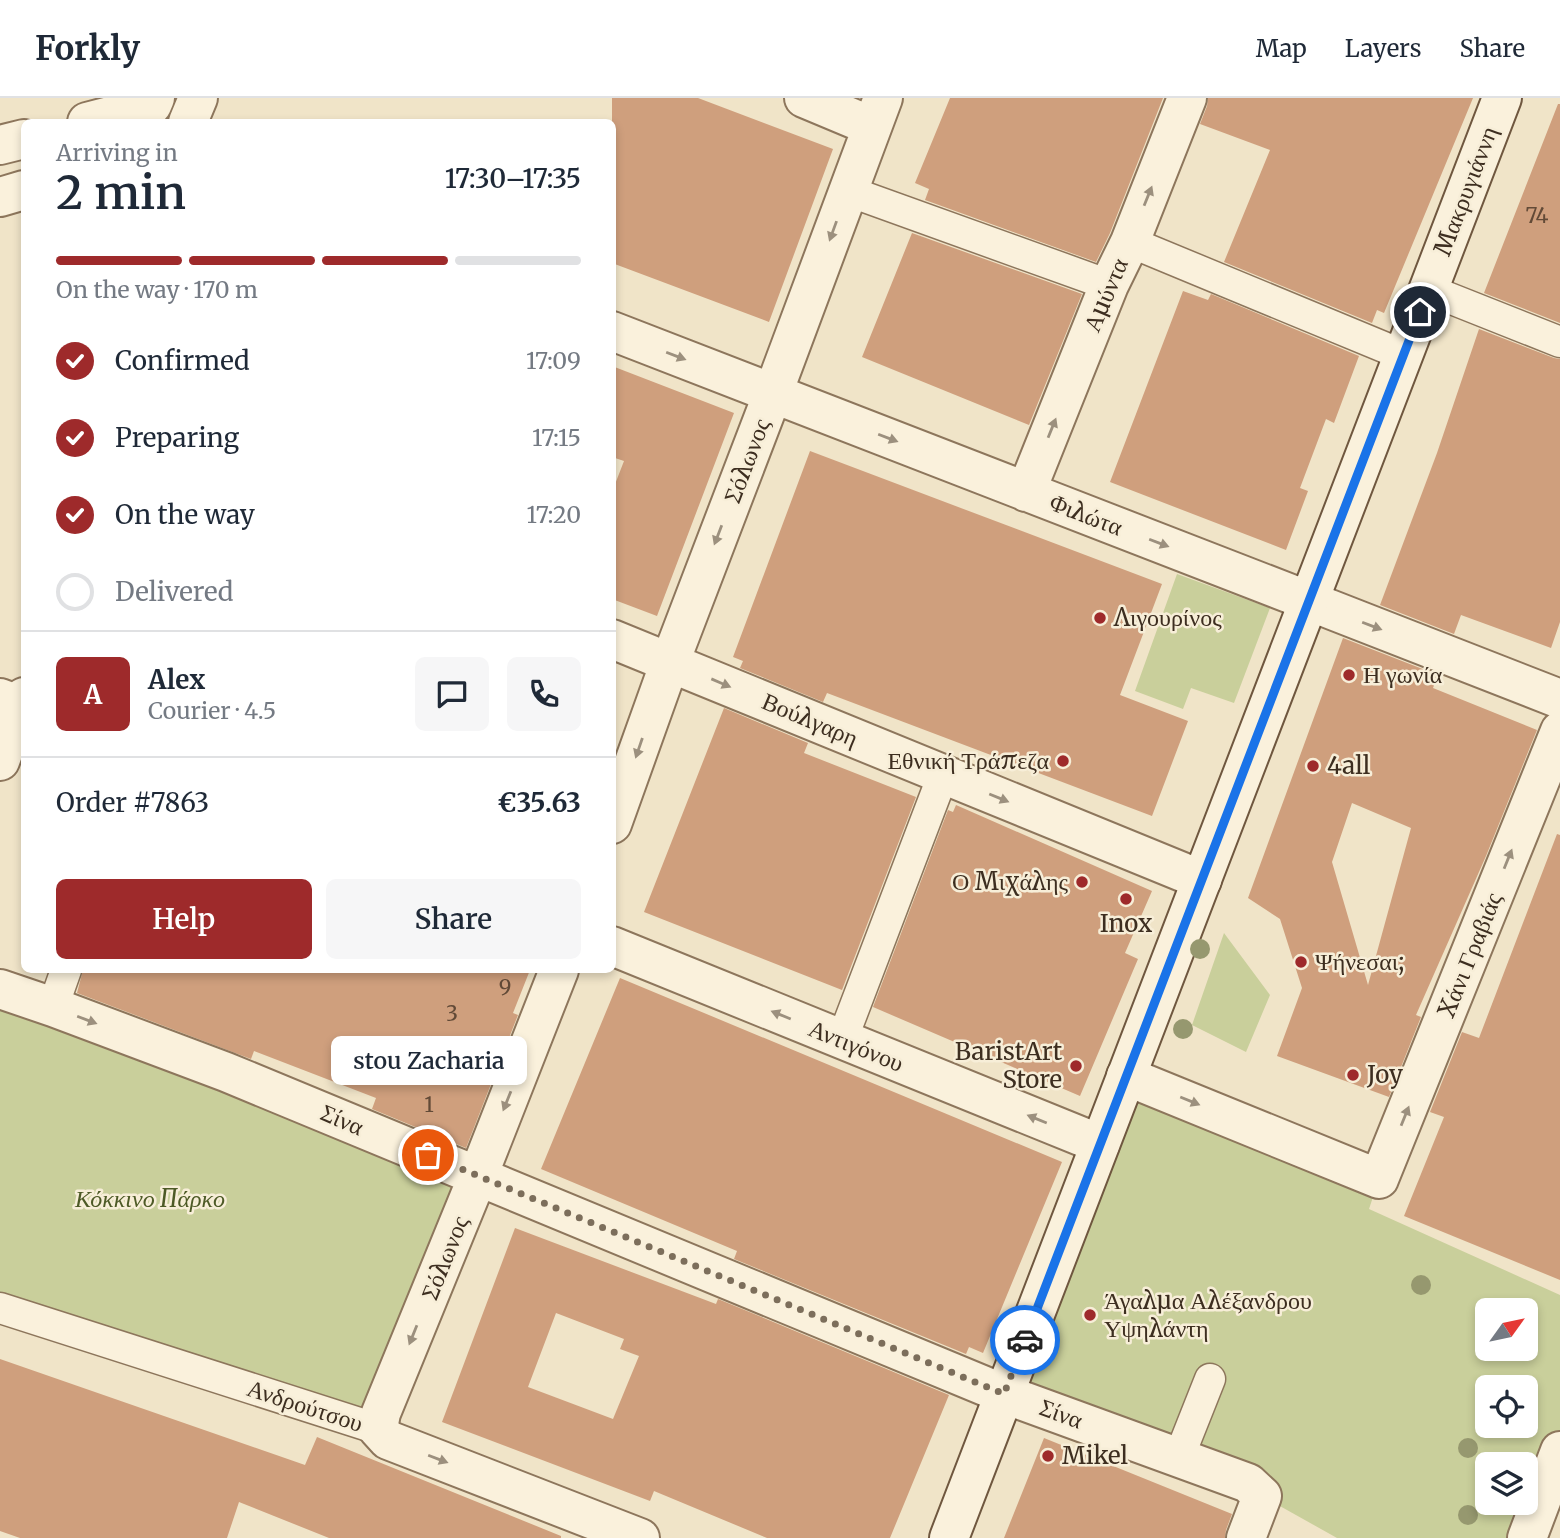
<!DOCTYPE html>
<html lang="en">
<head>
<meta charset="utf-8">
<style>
  :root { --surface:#fff; --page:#f6f6f7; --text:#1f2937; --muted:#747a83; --line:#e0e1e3; --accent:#9e2a2b }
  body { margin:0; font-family:Merriweather,serif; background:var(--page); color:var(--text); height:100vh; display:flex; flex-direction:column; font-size:26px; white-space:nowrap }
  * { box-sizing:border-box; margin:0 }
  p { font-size:23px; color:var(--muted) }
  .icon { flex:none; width:38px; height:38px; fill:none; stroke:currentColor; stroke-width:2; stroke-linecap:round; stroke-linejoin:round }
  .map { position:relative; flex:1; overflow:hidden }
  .drawer { position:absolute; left:21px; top:21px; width:595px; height:854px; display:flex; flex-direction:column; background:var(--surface); border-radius:10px; box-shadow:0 4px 10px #0003 }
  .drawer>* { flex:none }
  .needle { width:46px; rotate:57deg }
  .tools { position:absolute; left:1475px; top:1200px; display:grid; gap:14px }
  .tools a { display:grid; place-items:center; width:63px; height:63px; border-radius:10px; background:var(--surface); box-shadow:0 4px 10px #0003; font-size:35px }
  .pin { position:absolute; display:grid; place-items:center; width:60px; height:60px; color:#fff; margin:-30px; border:4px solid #fff; border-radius:50%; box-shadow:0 2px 7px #0007 }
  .courier { position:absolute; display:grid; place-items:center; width:70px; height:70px; margin:-35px; border:5px solid #1a73e8; border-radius:50%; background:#fff; color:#222; box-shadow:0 2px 9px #0007 }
  .bubble { position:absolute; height:49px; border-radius:10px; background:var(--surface); box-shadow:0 4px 10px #0003; font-size:23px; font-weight:600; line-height:49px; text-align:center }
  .summary em { font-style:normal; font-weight:600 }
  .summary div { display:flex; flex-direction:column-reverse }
  .summary { display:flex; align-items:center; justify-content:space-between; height:119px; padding:0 35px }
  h1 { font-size:46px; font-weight:600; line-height:52px }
  .bar { display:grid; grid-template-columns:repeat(4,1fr); gap:10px 7px; align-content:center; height:84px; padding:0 35px }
  .bar i { height:9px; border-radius:5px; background:var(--line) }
  .bar .current { background:var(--accent) }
  .bar p { grid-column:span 4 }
  .line { display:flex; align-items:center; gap:18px; padding:0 35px; border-top:2px solid var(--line) }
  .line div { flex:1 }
  .round { display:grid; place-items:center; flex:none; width:74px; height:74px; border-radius:10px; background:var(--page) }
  ol { padding:0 35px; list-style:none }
  li { display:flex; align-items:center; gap:21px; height:77px }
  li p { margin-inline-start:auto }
  li .icon { padding:7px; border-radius:50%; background:var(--accent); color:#fff; stroke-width:4 }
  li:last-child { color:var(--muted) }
  li i { width:38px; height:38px; border:4px solid var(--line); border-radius:50% }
  .cta { display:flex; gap:14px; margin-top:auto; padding:14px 35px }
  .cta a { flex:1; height:80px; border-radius:10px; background:var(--accent); color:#fff; font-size:28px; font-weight:600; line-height:80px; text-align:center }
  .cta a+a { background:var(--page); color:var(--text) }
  header { display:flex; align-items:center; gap:42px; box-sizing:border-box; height:98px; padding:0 35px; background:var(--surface); border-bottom:2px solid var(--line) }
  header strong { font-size:33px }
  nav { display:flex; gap:38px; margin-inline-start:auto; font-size:24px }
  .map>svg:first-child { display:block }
  .green { fill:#c9cf9b; fill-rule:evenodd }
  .building { fill:#cf9f7d; fill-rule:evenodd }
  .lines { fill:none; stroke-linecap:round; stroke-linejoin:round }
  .pedestrian-casing { stroke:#8d765c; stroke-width:33 }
  .minor-casing { stroke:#8d765c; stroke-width:42 }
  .tertiary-casing { stroke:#8d765c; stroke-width:42 }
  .secondary-casing { stroke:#6f573f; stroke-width:42 }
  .pedestrian { stroke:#faf1dc; stroke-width:30 }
  .minor { stroke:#faf1dc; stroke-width:38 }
  .tertiary { stroke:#faf1dc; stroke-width:38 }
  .secondary { stroke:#faf1dc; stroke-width:38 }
  .tree { fill:#96986f }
  .oneway { fill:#9c907e }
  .done { stroke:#7c6e5b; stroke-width:7; stroke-dasharray:0 12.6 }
  .route { stroke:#1a73e8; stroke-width:9 }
  .poi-dot { fill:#9e2a2b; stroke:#f7eed8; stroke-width:2.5 }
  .labels { text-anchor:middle; stroke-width:5; stroke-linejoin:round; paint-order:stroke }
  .number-label { font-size:21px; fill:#624a37 }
  .street-label { font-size:24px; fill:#3d2e20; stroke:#f7eed8 }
  .poi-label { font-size:24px; fill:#3d2e20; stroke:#f7eed8; text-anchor:start }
  .park-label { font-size:24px; font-style:italic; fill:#4d5a26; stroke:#f7eed8 }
</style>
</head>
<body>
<header>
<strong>Forkly</strong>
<nav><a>Map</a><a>Layers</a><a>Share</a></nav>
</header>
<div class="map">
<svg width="1560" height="1440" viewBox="0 0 1560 1440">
  <rect width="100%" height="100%" fill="#f0e4c8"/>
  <path class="green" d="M1177 476 1270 510 1234 605 1191 590 1183 611 1135 593Z
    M1224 835 1270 897 1246 954 1192 927Z
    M0 891 478 1078 378 1331 0 1203Z
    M1126 978 1379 1081 1369 1111 1560 1197V1353L1527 1440H1337L1262 1398 1004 1296ZM1488 1213H1526V1251H1488ZM1488 1290H1526V1328H1488ZM1488 1367H1526V1405H1488Z"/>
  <path class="building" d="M612 0H698L833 51 769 224 612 165Z
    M950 0H1163L1110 135 1096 164 925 102 929 91 915 85Z
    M1208 0H1473L1384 215 1377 212 1372 225 1224 164 1270 52 1200 26 1207 8Z
    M1558 6H1560V225L1484 195Z
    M912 135 1082 196 1029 327 862 259Z
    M1183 193 1208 202 1211 196 1359 258 1334 325 1326 321 1300 390 1308 393 1286 452 1110 384Z
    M1479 231 1554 260 1560 261V524L1551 550 1461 517 1454 536 1380 507 1437 355Z
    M612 268 734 315 657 518 612 501V394L624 363 612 359Z
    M810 353 1162 486 1120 597 1188 623 1152 718 827 595 823 604 740 570 743 563 733 559Z
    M1343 540 1438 577 1433 590 1537 632 1486 758 1416 917 1421 919 1389 999 1277 958 1302 890 1280 821 1248 800ZM1352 705 1411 730 1368 887 1332 764Z
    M724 610 808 645 804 655 916 699 842 892 644 814Z
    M956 707 1152 793 1125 855 1138 861 1080 998 873 909 948 712 953 714Z
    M1557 736 1560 737V1182L1404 1118 1444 1019 1430 1014 1462 934 1479 940Z
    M83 872H530L513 915 518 917 466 1050 372 1011 376 1000 254 953 251 961 77 895Z
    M620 880 1062 1064 983 1255 969 1249 966 1256 734 1161 737 1153 541 1071Z
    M515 1130 716 1206 718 1201 949 1297 890 1440H767L654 1393 650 1403 442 1324ZM556 1215 624 1241 620 1251 639 1258 613 1321 528 1289Z
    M0 1261 305 1367 317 1339 561 1438V1440H329L239 1404 227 1440H20L0 1433Z
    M1044 1340 1232 1416 1226 1432 1225 1440H1004Z"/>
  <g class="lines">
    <defs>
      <path id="pedestrian" d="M848 93 1109 187
        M1130 144 1403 257
        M1429 192 1560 244
        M53 909 66 872
        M842 942 943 677
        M0 1210 378 1331
        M1185 1344 1210 1281"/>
      <path id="minor" d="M804 0 871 28
        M87 24 152 7 155 0
        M188 24 198 0
        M0 47 24 41
        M0 99 24 92
        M612 233 1309 503
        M1026 394 1109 187 1130 144 1187 0
        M612 541 1202 782
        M0 663 24 599
        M612 726 670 564 773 295 883 0
        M559 872 478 1078 381 1315 378 1331 388 1342 640 1440
        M0 891 53 909 226 974 1004 1296 1248 1385 1262 1398 1246 1440
        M1126 978 1379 1081 1560 633
        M1527 1440 1560 1353"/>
      <path id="tertiary" d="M1309 503 1560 601
        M0 600 24 609
        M612 848 1100 1046"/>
      <path id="secondary" d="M949 1440 1502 0"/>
    </defs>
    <use href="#pedestrian" class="pedestrian-casing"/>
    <use href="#minor" class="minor-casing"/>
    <use href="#tertiary" class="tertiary-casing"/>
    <use href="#secondary" class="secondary-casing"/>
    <use href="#pedestrian" class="pedestrian"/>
    <use href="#minor" class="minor"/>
    <use href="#tertiary" class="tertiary"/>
    <use href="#secondary" class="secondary"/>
  </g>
  <g class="tree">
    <circle cx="1200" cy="851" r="10"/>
    <circle cx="1183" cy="931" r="10"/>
    <circle cx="1421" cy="1187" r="10"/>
    <circle cx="1468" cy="1350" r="10"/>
    <circle cx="1468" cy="1417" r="10"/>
  </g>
  <defs><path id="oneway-solid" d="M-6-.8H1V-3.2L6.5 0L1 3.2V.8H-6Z" transform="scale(1.75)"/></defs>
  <g class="oneway">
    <use href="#oneway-solid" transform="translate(1148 98) rotate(-68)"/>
    <use href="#oneway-solid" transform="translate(833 133) rotate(110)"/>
    <use href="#oneway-solid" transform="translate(676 258) rotate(21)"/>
    <use href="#oneway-solid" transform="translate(1052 330) rotate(-68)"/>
    <use href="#oneway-solid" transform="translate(888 340) rotate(21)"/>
    <use href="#oneway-solid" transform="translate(718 437) rotate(111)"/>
    <use href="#oneway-solid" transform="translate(1159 445) rotate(21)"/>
    <use href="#oneway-solid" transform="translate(1372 528) rotate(21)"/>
    <use href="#oneway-solid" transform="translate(721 585) rotate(23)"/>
    <use href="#oneway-solid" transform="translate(639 650) rotate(109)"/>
    <use href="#oneway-solid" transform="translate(999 700) rotate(22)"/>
    <use href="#oneway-solid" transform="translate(1508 761) rotate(-68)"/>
    <use href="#oneway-solid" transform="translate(781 917) rotate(-158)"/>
    <use href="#oneway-solid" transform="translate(87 922) rotate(21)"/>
    <use href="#oneway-solid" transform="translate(507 1003) rotate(112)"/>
    <use href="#oneway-solid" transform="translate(1190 1003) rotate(22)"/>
    <use href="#oneway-solid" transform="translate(1405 1018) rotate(-68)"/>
    <use href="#oneway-solid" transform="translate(1037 1021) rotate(-158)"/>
    <use href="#oneway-solid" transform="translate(413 1237) rotate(112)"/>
    <use href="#oneway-solid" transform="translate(438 1361) rotate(21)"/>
  </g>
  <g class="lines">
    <path class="done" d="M428 1057 1004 1296 1025 1242"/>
    <path class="route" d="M1025 1242 1420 214"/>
  </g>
  <g class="poi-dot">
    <circle cx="1100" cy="520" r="7"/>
    <circle cx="1349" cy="577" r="7"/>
    <circle cx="1063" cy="663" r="7"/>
    <circle cx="1313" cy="668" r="7"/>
    <circle cx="1082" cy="784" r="7"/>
    <circle cx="1126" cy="801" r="7"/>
    <circle cx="1301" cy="864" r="7"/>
    <circle cx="1076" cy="968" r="7"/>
    <circle cx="1353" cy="977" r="7"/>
    <circle cx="1090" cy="1217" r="7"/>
    <circle cx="1048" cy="1358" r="7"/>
  </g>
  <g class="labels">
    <g class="number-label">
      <text x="1537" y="125">74</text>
      <text x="505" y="897">9</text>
      <text x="452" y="923">3</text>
      <text x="429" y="1014">1</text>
    </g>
    <g class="street-label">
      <text transform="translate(1466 93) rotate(-69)" y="8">Μακρυγιάννη</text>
      <text transform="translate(1106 197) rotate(-67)" y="8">Αμύντα</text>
      <text transform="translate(747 363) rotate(-69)" y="8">Σόλωνος</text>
      <text transform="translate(1086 417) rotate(21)" y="8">Φιλώτα</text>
      <text transform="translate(810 622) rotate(23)" y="8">Βούλγαρη</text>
      <text transform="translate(1470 857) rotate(-68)" y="8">Χάνι Γραβιάς</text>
      <text transform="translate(856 948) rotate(22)" y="8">Αντιγόνου</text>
      <text transform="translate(342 1022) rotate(23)" y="8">Σίνα</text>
      <text transform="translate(445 1160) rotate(-68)" y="8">Σόλωνος</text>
      <text transform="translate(305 1308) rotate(18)" y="8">Ανδρούτσου</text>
      <text transform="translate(1061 1316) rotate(20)" y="8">Σίνα</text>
    </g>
    <g class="poi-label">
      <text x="1114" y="528">Λιγουρίνος</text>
      <text x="1363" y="585">Η γωνία</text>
      <text x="1049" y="671" text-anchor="end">Εθνική Τράπεζα</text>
      <text x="1327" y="676">4all</text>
      <text x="1068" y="792" text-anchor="end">Ο Μιχάλης</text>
      <text x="1126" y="834" text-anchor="middle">Inox</text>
      <text x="1315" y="872">Ψήνεσαι;</text>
      <text x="1062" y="962" text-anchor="end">BaristArt<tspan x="1062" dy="28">Store</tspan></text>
      <text x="1367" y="985">Joy</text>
      <text x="1104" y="1211">Άγαλμα Αλέξανδρου<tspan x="1104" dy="28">Υψηλάντη</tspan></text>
      <text x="1062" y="1366">Mikel</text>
    </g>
    <g class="park-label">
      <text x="150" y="1109">Κόκκινο Πάρκο</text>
    </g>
  </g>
</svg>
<div class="tools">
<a><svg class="needle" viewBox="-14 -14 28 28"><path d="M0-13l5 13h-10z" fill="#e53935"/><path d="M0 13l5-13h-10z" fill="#747a83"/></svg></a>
<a><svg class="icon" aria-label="locate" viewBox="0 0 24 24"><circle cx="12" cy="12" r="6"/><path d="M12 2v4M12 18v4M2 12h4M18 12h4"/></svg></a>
<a><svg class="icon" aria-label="layers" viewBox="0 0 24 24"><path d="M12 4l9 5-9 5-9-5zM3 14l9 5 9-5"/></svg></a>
</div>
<div class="pin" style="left:428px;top:1057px;background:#ea580c"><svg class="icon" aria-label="bag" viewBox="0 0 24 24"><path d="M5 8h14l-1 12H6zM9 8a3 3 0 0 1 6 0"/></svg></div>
<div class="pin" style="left:1420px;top:214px;background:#1f2937"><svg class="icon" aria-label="home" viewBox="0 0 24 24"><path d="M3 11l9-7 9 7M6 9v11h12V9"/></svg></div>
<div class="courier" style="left:1025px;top:1242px"><svg class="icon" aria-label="car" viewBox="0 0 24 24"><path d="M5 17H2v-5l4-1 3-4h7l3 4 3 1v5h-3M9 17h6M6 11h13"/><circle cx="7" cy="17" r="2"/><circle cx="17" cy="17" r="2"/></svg></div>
<div class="bubble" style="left:331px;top:938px;width:196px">stou Zacharia</div>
<section class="drawer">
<div class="summary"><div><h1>2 min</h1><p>Arriving in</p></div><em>17:30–17:35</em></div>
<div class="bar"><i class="current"></i><i class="current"></i><i class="current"></i><i></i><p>On the way · 170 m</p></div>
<ol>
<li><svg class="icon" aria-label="check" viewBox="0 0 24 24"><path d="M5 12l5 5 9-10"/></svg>Confirmed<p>17:09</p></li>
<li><svg class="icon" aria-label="check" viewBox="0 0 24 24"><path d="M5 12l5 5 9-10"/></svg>Preparing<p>17:15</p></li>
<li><svg class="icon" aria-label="check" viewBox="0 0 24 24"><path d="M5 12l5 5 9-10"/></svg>On the way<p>17:20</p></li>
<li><i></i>Delivered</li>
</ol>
<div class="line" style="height:126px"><b class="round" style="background:var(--accent);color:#fff">A</b><div><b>Alex</b><p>Courier · 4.5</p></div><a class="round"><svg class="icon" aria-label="chat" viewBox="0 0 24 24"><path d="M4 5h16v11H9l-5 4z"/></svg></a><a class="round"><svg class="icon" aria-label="phone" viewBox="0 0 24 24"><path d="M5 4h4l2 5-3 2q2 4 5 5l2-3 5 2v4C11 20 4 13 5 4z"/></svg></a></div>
<div class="line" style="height:91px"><div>Order #7863</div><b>€35.63</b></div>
<div class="cta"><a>Help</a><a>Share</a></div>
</section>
</div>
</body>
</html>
